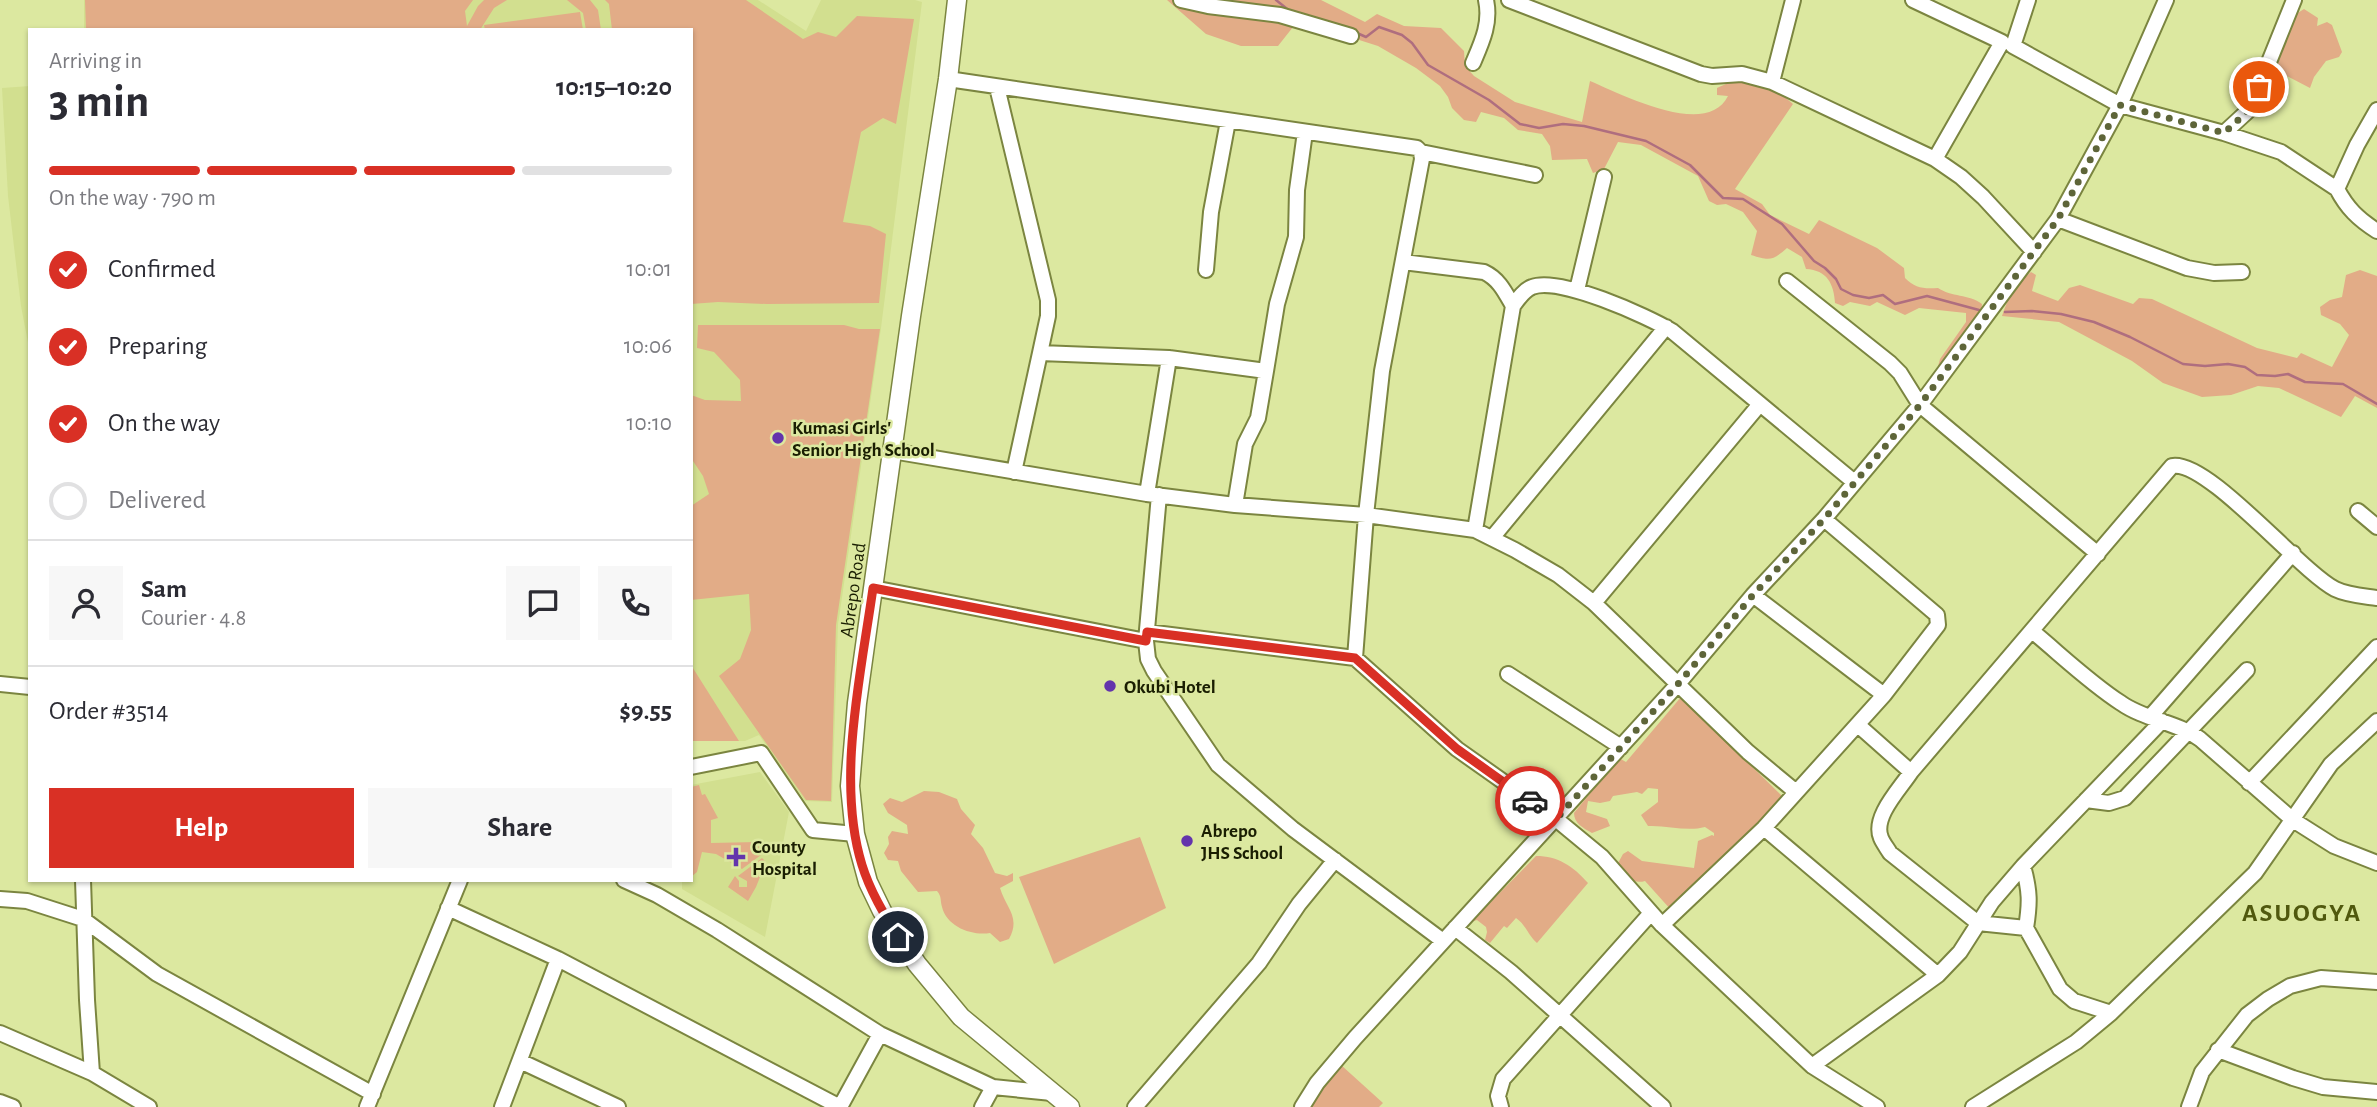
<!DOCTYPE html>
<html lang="en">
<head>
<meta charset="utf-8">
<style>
  :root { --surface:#fff; --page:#f7f7f7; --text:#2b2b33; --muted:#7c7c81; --line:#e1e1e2; --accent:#d93025 }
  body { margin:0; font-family:"Alegreya Sans",sans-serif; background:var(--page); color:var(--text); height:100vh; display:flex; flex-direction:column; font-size:26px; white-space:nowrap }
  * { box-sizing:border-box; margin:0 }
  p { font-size:23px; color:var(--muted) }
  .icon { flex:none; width:38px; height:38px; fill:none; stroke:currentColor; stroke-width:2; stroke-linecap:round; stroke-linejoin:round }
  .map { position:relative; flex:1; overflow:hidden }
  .panel { position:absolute; left:28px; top:28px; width:665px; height:854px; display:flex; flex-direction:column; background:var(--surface); border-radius:0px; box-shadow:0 2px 5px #0004 }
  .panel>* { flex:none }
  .pin { position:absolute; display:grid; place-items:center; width:60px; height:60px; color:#fff; margin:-30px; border:4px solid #fff; border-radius:50%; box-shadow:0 2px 7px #0007 }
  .courier { position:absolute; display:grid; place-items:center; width:70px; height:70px; margin:-35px; border:5px solid #d93025; border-radius:50%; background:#fff; color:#222; box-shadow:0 2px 9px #0007 }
  .summary em { font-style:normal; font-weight:700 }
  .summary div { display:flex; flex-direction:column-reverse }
  .summary { display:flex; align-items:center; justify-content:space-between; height:119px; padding:0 21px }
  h1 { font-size:46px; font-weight:700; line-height:52px }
  .bar { display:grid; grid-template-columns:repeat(4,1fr); gap:10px 7px; align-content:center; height:84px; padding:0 21px }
  .bar i { height:9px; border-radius:5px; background:var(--line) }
  .bar .selected { background:var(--accent) }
  .bar p { grid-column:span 4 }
  .line { display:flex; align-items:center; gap:18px; padding:0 21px; border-top:2px solid var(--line) }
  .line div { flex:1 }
  .round { display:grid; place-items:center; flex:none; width:74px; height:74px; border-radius:0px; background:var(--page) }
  ol { padding:0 21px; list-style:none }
  li { display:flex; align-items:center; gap:21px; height:77px }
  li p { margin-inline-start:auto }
  li .icon { padding:7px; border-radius:50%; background:var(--accent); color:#fff; stroke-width:4 }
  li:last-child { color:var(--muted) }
  li i { width:38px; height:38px; border:4px solid var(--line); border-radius:50% }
  .cta { display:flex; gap:14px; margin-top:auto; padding:14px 21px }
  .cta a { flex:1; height:80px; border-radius:0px; background:var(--accent); color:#fff; font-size:28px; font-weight:700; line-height:80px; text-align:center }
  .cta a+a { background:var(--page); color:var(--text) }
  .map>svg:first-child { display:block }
  .built { fill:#d2df8f }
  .green { fill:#e2ac87 }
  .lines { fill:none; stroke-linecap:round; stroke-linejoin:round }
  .stream { stroke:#af6e7f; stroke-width:2.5 }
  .minor-casing { stroke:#7b8540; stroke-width:18 }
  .major-casing { stroke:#7b8540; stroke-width:21 }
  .minor { stroke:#fff; stroke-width:14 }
  .major { stroke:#fff; stroke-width:18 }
  .done { stroke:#5e6539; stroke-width:7; stroke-dasharray:0 12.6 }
  .route { stroke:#d93025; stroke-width:9 }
  .poi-dot { fill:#6334ac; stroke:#dce8a0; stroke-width:2.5 }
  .labels { text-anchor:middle; stroke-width:5; stroke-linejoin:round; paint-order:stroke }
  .poi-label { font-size:19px; font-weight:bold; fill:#1a1e02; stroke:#dce8a0; text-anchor:start }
  .street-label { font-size:19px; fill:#1a1e02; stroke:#dce8a0 }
  .district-label { font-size:26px; font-weight:bold; letter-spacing:2px; fill:#50580e; stroke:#dce8a0 }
</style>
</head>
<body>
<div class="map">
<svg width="2377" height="1107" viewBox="0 0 2377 1107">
  <rect width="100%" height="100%" fill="#dce8a0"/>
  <path class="built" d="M84 0H758L806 31 821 0H915L922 2 881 328 838 625 832 802 805 801 759 735 745 741H691V30H84Z
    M30 86V353L21 306 8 196 2 88Z
    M760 772 789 812 765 937 682 889V880H691V785Z"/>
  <path class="green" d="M85 0H473L465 11 467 26 478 6 484 0H507L494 8 480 30H86Z
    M567 0H590L598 10 601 30H586L583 13Z
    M605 0H746L803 39 818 32 836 37 857 16 914 19 896 124 883 118 861 132 843 222 870 226 886 234 879 303 767 304 718 302 691 304V30H612L609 4Z
    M1167 0H1321L1365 22 1377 14 1404 26 1441 28 1464 51 1465 66 1474 76 1515 102 1582 122 1590 81C1621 94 1707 139 1728 96L1717 95V88C1724 85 1733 80 1740 80 1760 79 1779 92 1793 104L1735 189 1762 204 1770 215 1809 234 1819 220 1877 248 1904 268 1905 278C1915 288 1923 289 1938 288 1951 297 1969 294 1982 304L1981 314 1936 374 1940 359 1966 322V313L1919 308 1905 315 1877 302 1870 306 1850 302 1843 306 1835 303C1834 284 1827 270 1806 269L1802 257 1787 248C1772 261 1770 261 1751 255L1757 231 1743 212 1726 204 1717 205 1709 201 1698 176 1641 145 1618 142 1604 169 1593 173 1587 159 1552 160 1550 146 1542 134 1518 130 1504 118 1481 112 1476 122 1464 120 1452 108 1448 97 1440 86 1416 68 1378 46 1306 23 1293 27 1278 46H1241L1206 34Z
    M2304 9 2318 18 2317 26 2327 22 2332 25 2342 52 2339 57 2326 61 2314 77 2310 88 2279 72 2275 64 2286 42 2293 16Z
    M580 12 583 30H485L484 25Z
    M2360 270 2377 276V408L2355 396 2341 417 2279 388 2258 386 2231 395 2202 397 2163 383 2132 361 2059 322 2002 316C2008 297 2015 285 2031 272L2036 275 2032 291 2058 301 2069 288 2080 285 2133 304 2139 298 2152 299 2257 348 2297 358 2301 353 2332 367 2349 335 2340 324 2321 315 2320 307 2330 300 2342 297 2346 275Z
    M698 325H844L859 329H880L836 625 831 801 806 800 719 676 740 659 751 630 749 594 691 600V506L709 494 703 476 691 458V395L705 400 741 401 740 380 714 352 697 348Z
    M691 665 739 741H691Z
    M1681 697 1783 797 1672 911 1645 881C1632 885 1625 874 1617 865L1623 854 1628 851 1642 861 1694 868 1698 841 1712 835 1714 836V833L1705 827C1687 832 1667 825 1648 826L1641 815 1658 802V789L1648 788 1642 794 1637 792 1613 796 1610 801 1600 803 1588 801 1586 812 1607 819 1610 826 1592 833C1583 828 1574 823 1574 813L1619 758 1626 762Z
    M699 785 702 795 705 794 718 818 711 820V843L757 842 761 855 742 869 716 854 702 852 697 872 691 877V787Z
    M924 791 939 792 957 799 961 809 975 825 971 834 983 848 995 873 1007 876 1013 873V881L1000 888C1006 908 1021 917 1009 939L1000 942 990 933C972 936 947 927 942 907 940 900 942 897 937 891L918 892 901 871 898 861 888 860 884 853 889 844 888 837 892 831 908 834 907 825 888 813 883 804 890 798 902 802Z
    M1140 837 1166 908 1054 964 1019 877Z
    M1536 856C1558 856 1573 866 1588 883L1537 943C1528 935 1526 925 1516 918L1507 928 1504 926 1490 943 1485 940 1487 932 1486 927 1477 920 1471 922Z
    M762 858 766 862 756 887 748 901 728 887 735 876 739 881V887H747V881L738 876Z
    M1341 1065 1383 1103 1379 1107H1307L1313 1097Z"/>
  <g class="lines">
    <path class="stream" d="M1276 0 1291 12
      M1314 18 1328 22
      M1357 33 1366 37 1379 27 1402 35 1412 43 1428 65 1489 100 1520 124 1539 128 1563 124 1584 126 1646 141 1690 165 1723 198 1743 199 1782 224 1814 261 1825 268 1836 279 1841 289 1853 295 1869 298 1883 295 1895 304 1927 296 1979 310
      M2005 312 2032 311 2061 314 2094 322 2130 337 2183 364 2205 366 2228 364 2245 367 2257 375 2275 376 2288 374 2305 382 2343 384 2377 404"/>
    <defs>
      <path id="minor" d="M1181 0 1208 6 1280 15 1351 36
        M1509 0 1701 74 1712 76 1742 74 1772 82 1935 159 1961 177 1983 197 2034 252
        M1913 0 2002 42 1935 159
        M2028 0 2013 46 2120 105 2224 133 2281 152 2337 189 2357 145 2377 110
        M1473 63C1482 42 1491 23 1486 0
        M948 79 1417 148 1421 152 1422 159 1382 371 1366 515 1355 658 1457 749 1556 819 1602 857 1662 925 1812 1066 1877 1107
        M1772 82 1793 0
        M997 87 1048 300V316L1040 353 1169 358 1266 371 1277 304 1296 237 1297 190 1305 132
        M2224 133 2250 109 2294 0
        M1421 152 1535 175
        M2337 189C2347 208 2358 219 2377 231
        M2058 219 2187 268 2214 273 2242 272
        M1403 262 1484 272C1499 279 1505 292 1513 306
        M1206 270 1211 212 1228 121
        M1787 281 1890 363 1900 373 1920 405 2098 554
        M1577 290 1604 177
        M892 451 1147 494 1235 505 1366 515 1475 530 1515 550 1558 575 1594 603 1748 752 1796 792
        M1014 472 1040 353
        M1147 494 1169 358
        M1159 495 1146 641 1148 659 1154 671 1218 765 1293 829 1443 941
        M1235 505 1245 444 1258 418 1266 371
        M2358 511 2377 527
        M1475 530 1513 306C1518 299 1524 290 1532 287 1559 276 1647 316 1672 331L1853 481
        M1492 538 1666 327
        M873 588 1146 641
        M1753 595 1884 695 1938 625 1937 615 1824 519
        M1594 603 1760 404
        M2032 631C2061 655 2090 683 2121 703 2145 720 2177 722 2200 739L2293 820 2334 846 2377 863
        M1147 632 1355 658
        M1508 674 1621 747
        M0 684 30 687
        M2150 717 2293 553
        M1858 725 1911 772
        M691 767 761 753 813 830 855 834
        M2249 783 2377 647
        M2086 800 2109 803 2125 798 2247 670
        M1764 828 1884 695
        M2023 866C2030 891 2030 903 2026 928
        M83 880 87 1000 92 1073
        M624 880 657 895 717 930 880 1034 993 1087 1052 1093
        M0 899 27 901 83 919 157 974 373 1094
        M448 908 558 959 840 1107
        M1662 925 1764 828 1938 975
        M1455 928 1511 972 1663 1107
        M2111 1013 2074 1001 2060 989 2026 928 1978 923 1890 853C1887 848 1883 843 1881 838 1872 817 1900 789 1911 772L2172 466C2207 459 2299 570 2335 589 2347 595 2363 596 2377 598
        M0 1033 92 1073 149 1107
        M2218 1050 2293 1078 2323 1087 2377 1092
        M520 1061 618 1107
        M1812 1066 1938 975 1960 952 1992 902 2023 866 2162 721
        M0 1102 13 1107
        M367 1107 460 880
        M502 1107 558 959
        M840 1107 880 1034
        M982 1107 993 1087
        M1135 1107 1259 963 1299 904 1335 860
        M1302 1107 1317 1083 1355 1038 1678 684 1753 595 1824 519 1920 405 2058 219 2120 105 2166 0
        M1501 1107 1498 1096 1503 1079 1651 913
        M1973 1107 2076 1042 2111 1013 2255 873 2331 764 2377 721
        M2189 1107 2202 1072 2247 1015 2268 999 2290 986 2321 978 2377 982"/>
      <path id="major" d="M957 0 948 79 911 316 857 703 850 786 855 834 868 882 882 911 917 964 961 1017 1070 1107"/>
    </defs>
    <use href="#minor" class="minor-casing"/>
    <use href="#major" class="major-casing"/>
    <use href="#minor" class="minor"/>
    <use href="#major" class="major"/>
  </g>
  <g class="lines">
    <path class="done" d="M1530 801 1556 819 1678 684 1753 595 1824 519 1920 405 2058 219 2120 105 2224 133 2250 109 2259 87"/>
    <path class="route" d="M898 937C884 914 870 891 862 865 836 781 861 674 873 588L1146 641 1147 632 1355 658 1457 749 1530 801"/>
  </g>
  <g class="poi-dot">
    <circle cx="778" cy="438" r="7"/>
    <circle cx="1110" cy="686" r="7"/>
    <circle cx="1187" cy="841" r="7"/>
    <path d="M732.5 846.5h7v7h7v7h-7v7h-7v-7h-7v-7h7z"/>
  </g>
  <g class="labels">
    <g class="poi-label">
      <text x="792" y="434">Kumasi Girls'<tspan x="792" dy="22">Senior High School</tspan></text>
      <text x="1124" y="693">Okubi Hotel</text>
      <text x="1201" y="837">Abrepo<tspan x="1201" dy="22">JHS School</tspan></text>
      <text x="752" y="853">County<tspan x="752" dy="22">Hospital</tspan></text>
    </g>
    <g class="street-label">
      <text transform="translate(852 590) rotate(-82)" y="7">Abrepo Road</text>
    </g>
    <g class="district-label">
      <text x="2302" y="921">ASUOGYA</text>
    </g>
  </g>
</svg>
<div class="pin" style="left:2259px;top:87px;background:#ea580c"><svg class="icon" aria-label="bag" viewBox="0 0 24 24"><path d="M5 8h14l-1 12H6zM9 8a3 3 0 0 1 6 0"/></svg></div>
<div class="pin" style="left:898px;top:937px;background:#1f2937"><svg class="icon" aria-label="home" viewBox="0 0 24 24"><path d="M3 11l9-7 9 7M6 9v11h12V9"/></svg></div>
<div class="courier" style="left:1530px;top:801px"><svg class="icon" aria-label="car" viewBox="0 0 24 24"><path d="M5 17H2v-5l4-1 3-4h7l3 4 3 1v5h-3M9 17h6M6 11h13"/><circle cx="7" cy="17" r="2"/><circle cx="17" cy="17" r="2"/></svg></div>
<section class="panel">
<div class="summary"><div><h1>3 min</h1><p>Arriving in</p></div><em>10:15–10:20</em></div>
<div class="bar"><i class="selected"></i><i class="selected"></i><i class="selected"></i><i></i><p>On the way · 790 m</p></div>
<ol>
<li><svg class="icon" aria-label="check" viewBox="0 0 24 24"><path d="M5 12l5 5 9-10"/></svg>Confirmed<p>10:01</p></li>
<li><svg class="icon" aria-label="check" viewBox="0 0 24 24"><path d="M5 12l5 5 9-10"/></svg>Preparing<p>10:06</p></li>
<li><svg class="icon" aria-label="check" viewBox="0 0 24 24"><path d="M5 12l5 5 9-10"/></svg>On the way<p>10:10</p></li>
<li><i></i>Delivered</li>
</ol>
<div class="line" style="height:126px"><a class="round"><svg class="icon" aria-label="person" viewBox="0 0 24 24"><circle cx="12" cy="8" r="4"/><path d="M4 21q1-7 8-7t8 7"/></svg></a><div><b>Sam</b><p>Courier · 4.8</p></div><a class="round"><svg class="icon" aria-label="chat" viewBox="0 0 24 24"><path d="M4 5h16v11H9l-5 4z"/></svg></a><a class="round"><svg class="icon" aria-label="phone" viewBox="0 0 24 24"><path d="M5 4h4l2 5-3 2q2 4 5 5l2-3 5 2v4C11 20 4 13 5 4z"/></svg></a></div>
<div class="line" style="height:91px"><div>Order #3514</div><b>$9.55</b></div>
<div class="cta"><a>Help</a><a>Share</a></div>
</section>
</div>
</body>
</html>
